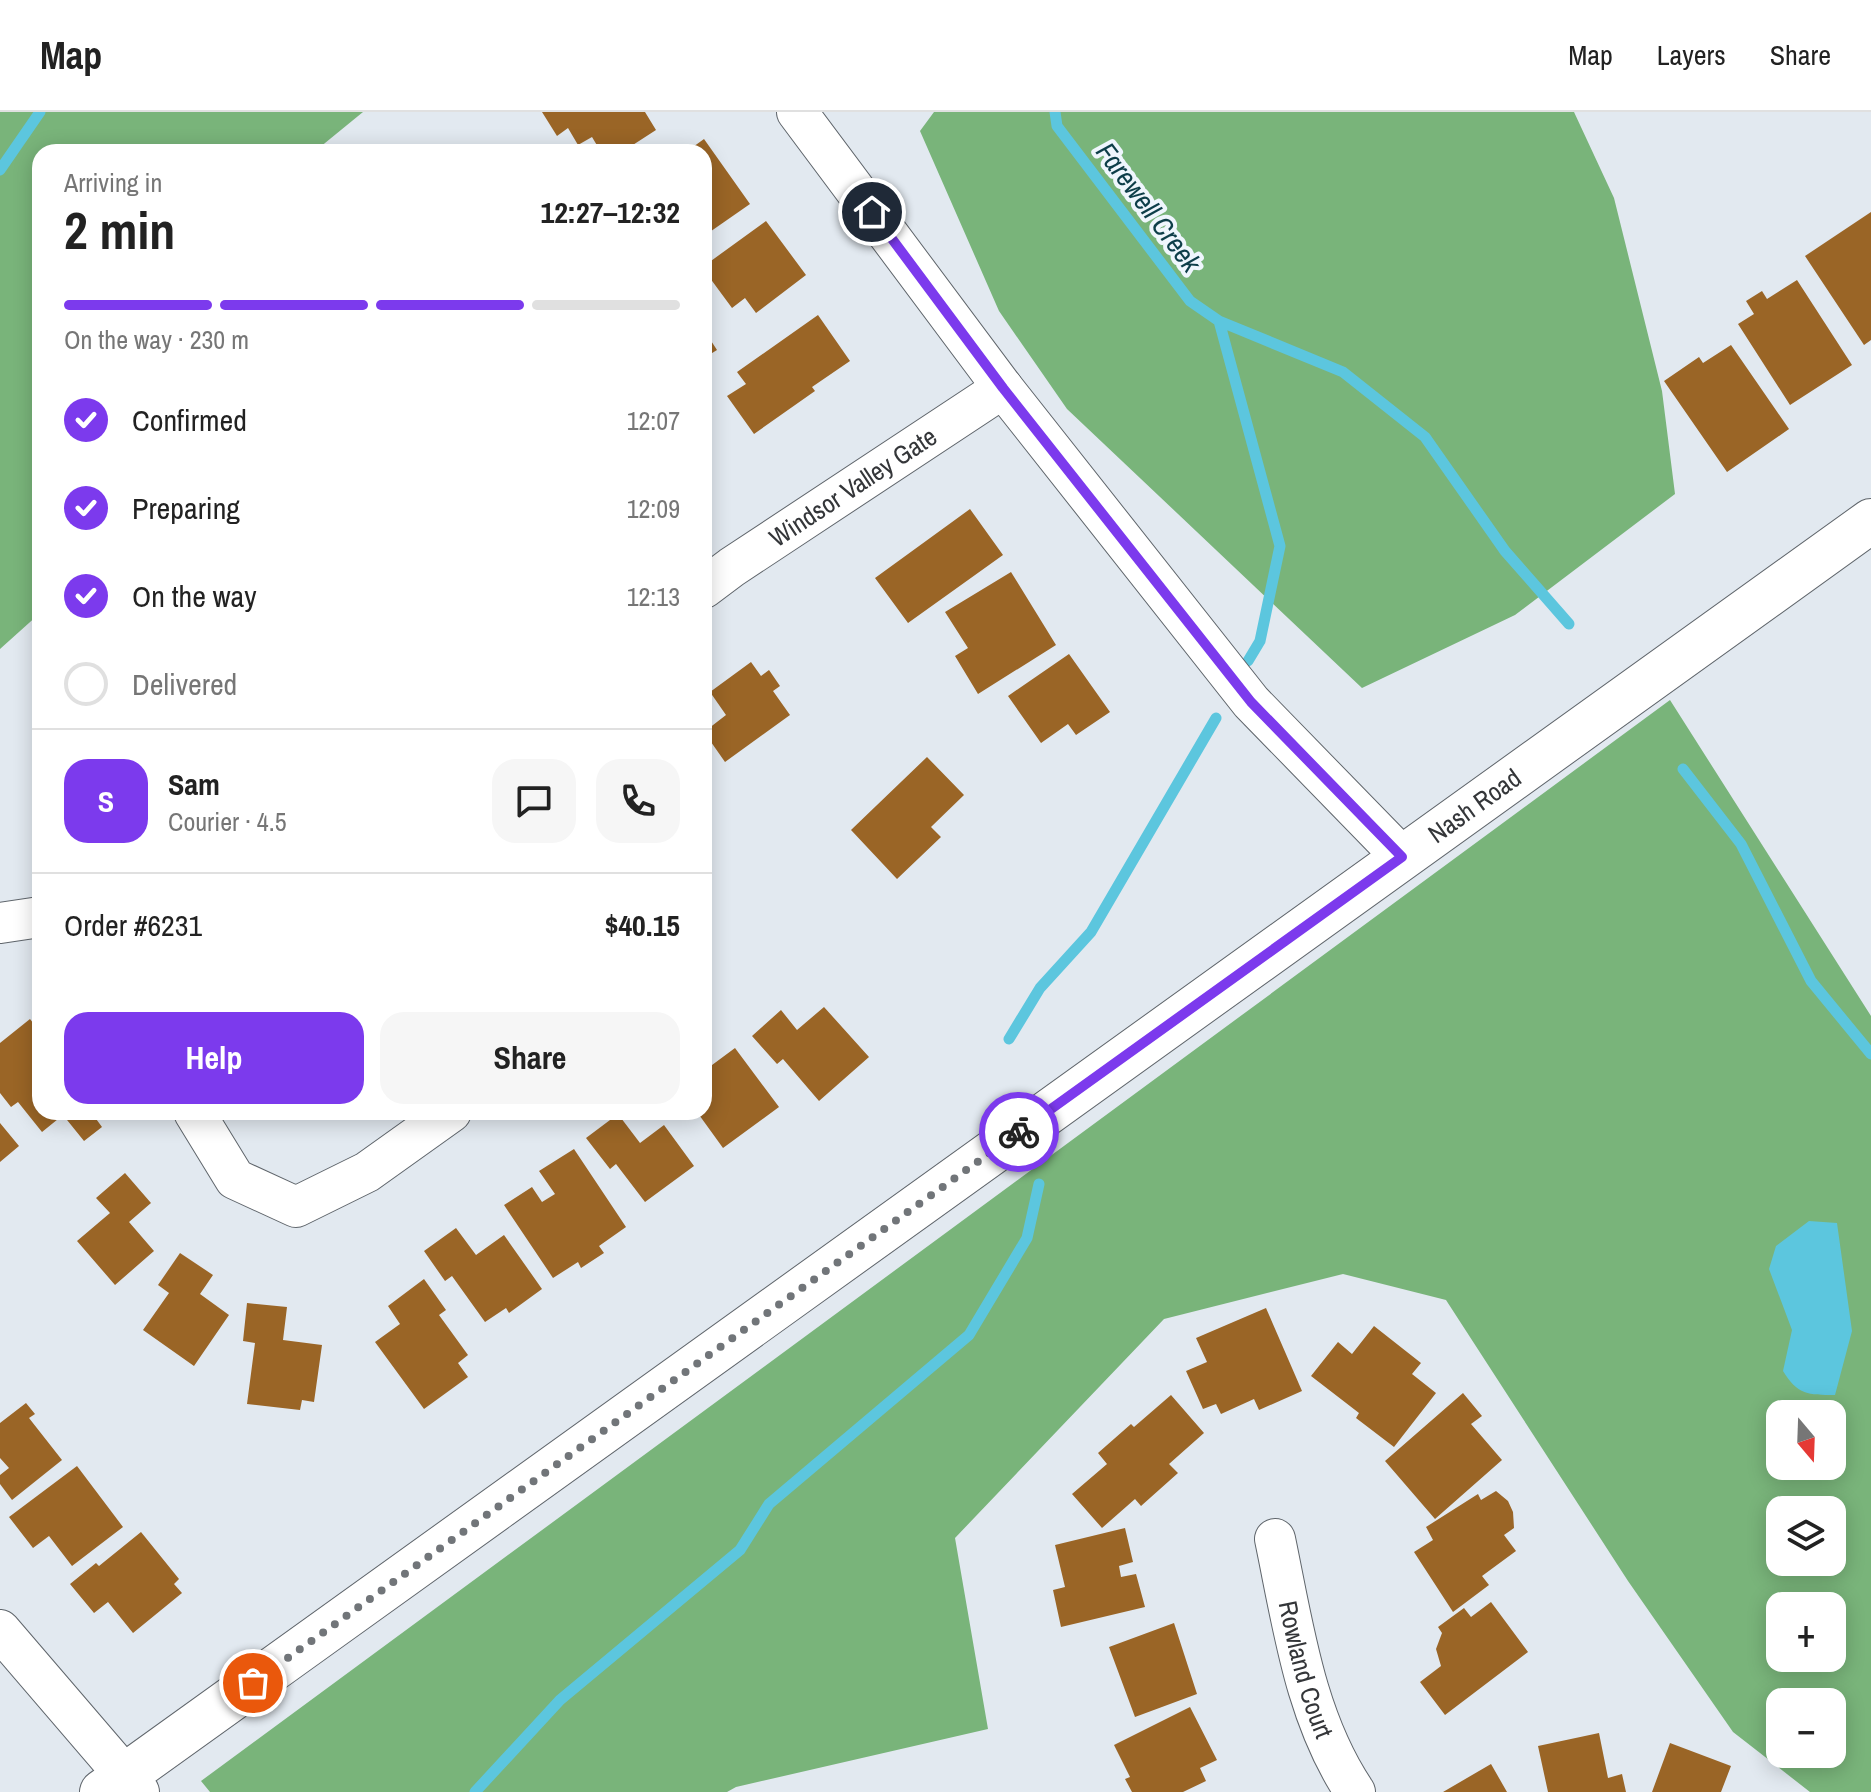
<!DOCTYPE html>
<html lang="en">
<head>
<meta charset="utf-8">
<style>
  :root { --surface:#fff; --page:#f6f6f6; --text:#222; --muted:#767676; --line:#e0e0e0; --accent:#7c3aed }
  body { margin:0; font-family:"Archivo Narrow",sans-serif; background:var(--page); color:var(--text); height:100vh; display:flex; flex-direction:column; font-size:30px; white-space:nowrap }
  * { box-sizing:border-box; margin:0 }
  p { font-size:26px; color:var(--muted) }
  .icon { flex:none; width:44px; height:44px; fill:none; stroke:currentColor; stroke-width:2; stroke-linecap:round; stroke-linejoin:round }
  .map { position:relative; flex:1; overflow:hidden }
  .panel { position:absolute; left:32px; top:32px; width:680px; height:976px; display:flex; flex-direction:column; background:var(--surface); border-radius:24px; box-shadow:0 4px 20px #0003 }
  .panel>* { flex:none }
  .needle { width:52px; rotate:161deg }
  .buttons { position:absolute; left:1766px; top:1288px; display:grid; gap:16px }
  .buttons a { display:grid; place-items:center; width:80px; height:80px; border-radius:16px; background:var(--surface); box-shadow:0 4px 20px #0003; font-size:40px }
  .pin { position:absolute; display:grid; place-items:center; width:68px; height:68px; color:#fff; margin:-34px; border:4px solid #fff; border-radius:50%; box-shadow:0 2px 8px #0007 }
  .courier { position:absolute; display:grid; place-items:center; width:80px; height:80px; margin:-40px; border:6px solid #7c3aed; border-radius:50%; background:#fff; color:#222; box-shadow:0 2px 10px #0007 }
  .head em { font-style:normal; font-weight:800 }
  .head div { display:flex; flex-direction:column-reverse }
  .head { display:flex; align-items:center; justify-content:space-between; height:136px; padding:0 32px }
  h1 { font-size:52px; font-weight:800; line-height:60px }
  .bar { display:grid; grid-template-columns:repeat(4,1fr); gap:12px 8px; align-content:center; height:96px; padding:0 32px }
  .bar i { height:10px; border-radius:6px; background:var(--line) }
  .bar .current { background:var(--accent) }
  .bar p { grid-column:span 4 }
  .line { display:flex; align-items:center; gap:20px; padding:0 32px; border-top:2px solid var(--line) }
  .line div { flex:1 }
  .round { display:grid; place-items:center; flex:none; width:84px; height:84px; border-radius:24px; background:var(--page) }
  ol { padding:0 32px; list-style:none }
  li { display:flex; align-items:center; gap:24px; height:88px }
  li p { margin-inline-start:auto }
  li .icon { padding:8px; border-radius:50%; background:var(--accent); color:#fff; stroke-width:4 }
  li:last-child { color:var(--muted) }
  li i { width:44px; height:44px; border:4px solid var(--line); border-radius:50% }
  .cta { display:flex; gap:16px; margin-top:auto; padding:16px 32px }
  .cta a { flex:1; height:92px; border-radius:24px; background:var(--accent); color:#fff; font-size:32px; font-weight:800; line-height:92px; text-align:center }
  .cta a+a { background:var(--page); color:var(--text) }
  header { display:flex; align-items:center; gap:48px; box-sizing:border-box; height:112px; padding:0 40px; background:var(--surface); border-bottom:2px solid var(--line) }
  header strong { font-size:38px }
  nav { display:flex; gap:44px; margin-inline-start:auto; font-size:28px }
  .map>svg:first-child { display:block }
  .forest { fill:#79b47a; fill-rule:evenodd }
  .water { fill:#5cc6de }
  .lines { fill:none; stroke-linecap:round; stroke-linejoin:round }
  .stream { stroke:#5cc6de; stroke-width:11 }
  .building { fill:#9a6526 }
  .street-casing { stroke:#5f656b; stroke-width:42 }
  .secondary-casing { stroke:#5f656b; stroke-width:46 }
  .street { stroke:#fff; stroke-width:40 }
  .secondary { stroke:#fff; stroke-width:44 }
  .done { stroke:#717579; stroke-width:8; stroke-dasharray:0 14.4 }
  .route { stroke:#7c3aed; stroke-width:10 }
  .labels { text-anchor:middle; stroke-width:8; stroke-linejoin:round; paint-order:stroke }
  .street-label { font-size:26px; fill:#343639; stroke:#eff6fd }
  .water-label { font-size:28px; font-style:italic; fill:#0d3e49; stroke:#eff6fd }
</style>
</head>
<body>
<header>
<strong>Map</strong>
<nav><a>Map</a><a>Layers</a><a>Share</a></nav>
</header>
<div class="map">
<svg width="1871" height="1680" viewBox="0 0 1871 1680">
  <rect width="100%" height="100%" fill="#e2e9f0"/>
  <path class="forest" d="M0 0H363L314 40H40V496L39 502 0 537Z
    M934 0H1574L1614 86 1662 279 1675 382 1515 503 1362 576 1067 297 999 199 920 19Z
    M1670 588 1871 904V1680H1810L1733 1620 1628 1469 1446 1188 1343 1162 1164 1207 955 1426 988 1617 736 1675 727 1680H210L201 1669ZM1780 1302H1832V1354H1780ZM1780 1398H1832V1450H1780ZM1780 1494H1832V1546H1780ZM1780 1590H1832V1642H1780Z"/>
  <path class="water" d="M1809 1109 1837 1111 1852 1219 1835 1283C1808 1283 1798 1283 1783 1259L1792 1218 1769 1157 1776 1134Z"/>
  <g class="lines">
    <path class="stream" d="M1055 0 1057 14 1190 189 1219 209 1343 260 1425 325 1505 439 1569 512
      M0 58 40 0
      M1219 209 1280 434 1260 529 1248 549
      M1683 657 1741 732 1811 869 1871 942
      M1009 927 1040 876 1091 820 1216 606
      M475 1680 560 1588 740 1438 769 1392 969 1223 1027 1126 1039 1072"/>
  </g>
  <path class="building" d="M542 0H645L656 18 622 40H601L592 25 578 33 568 16 557 24Z
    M704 27 750 92 704 124V40H686Z
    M1871 100V228L1864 233 1805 144Z
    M766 109 806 163 756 201 745 186 732 196 704 158V154Z
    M1797 168 1852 253 1790 293 1738 212 1754 202 1746 189 1762 179 1767 187Z
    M818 203 850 249 812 275 815 279 754 322 727 284 746 272 737 260Z
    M704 218 717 238 704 246Z
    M1731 233 1789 317 1727 360 1664 269 1699 245 1703 251Z
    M970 397 1003 443 908 511 875 466Z
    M1011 460 1056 533 978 582 955 544 968 536 945 500Z
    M1069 542 1110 600 1076 623 1068 612 1041 631 1008 584Z
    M751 550 761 564 769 558 780 574 773 579 790 603 725 650 704 620 726 603 710 580Z
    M927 645 964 683 931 715 941 725 897 767 851 718Z
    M35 692H40V714L34 713Z
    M824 895 869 945 819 989 783 947 777 952 752 924 781 898 797 918Z
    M30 907 40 920V1000H91L102 1015 84 1029 63 1003 42 1020 18 990 11 995 0 981V931Z
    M735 936 779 995 723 1036 697 1000H704V950L708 956Z
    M618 1002 640 1031 664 1013 694 1054 645 1090 616 1052 610 1057 586 1026Z
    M0 1011 19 1034 0 1050Z
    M574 1037 626 1115 599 1134 604 1141 581 1156 578 1150 553 1166 504 1093 532 1075 542 1090 555 1082 539 1059Z
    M125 1061 151 1091 129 1110 154 1139 115 1173 77 1129 110 1101 96 1086Z
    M456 1116 476 1143 504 1123 542 1177 509 1201 506 1196 485 1210 452 1164 445 1169 424 1139Z
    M180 1141 213 1163 200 1182 229 1203 194 1254 143 1218 169 1181 158 1173Z
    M424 1167 446 1198 439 1203 468 1243 458 1251 468 1265 424 1297 375 1230 400 1212 388 1194Z
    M247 1191 287 1195 283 1228 322 1233 314 1290 302 1288 300 1298 247 1292 255 1231 243 1229Z
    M1266 1196 1302 1279 1259 1298 1254 1287 1221 1302 1216 1292 1203 1297 1186 1259 1207 1250 1196 1226Z
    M1374 1214 1421 1251 1412 1262 1436 1281 1394 1335 1356 1306 1359 1301 1311 1264 1338 1230 1352 1242Z
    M1463 1281 1482 1304 1471 1312 1502 1348 1435 1407 1385 1349Z
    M1171 1283 1204 1321 1169 1352 1178 1361 1141 1394 1135 1387 1102 1416 1072 1382 1107 1352 1098 1341 1131 1312 1134 1315Z
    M26 1291 35 1302 29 1306 62 1348 12 1388 0 1372V1363L9 1356 0 1346V1311Z
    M77 1354 123 1415 72 1454 49 1424 33 1436 9 1405Z
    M1496 1379 1508 1389 1513 1400 1514 1416 1504 1423 1516 1439 1482 1464 1489 1473 1453 1500 1414 1440 1433 1428 1426 1415 1478 1382 1481 1388Z
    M1125 1416 1133 1450 1119 1454 1121 1465 1136 1462 1145 1495 1061 1515 1053 1478 1065 1475 1055 1433Z
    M141 1420 179 1467 174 1472 182 1481 133 1521 108 1490 94 1501 70 1472 96 1451 99 1454Z
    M1491 1490 1528 1540 1445 1603 1420 1570 1441 1554 1436 1537 1442 1521 1438 1515 1464 1496 1471 1505Z
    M1174 1511 1197 1582 1135 1605 1109 1535Z
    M1190 1595 1217 1648 1200 1656 1206 1669 1183 1680H1132L1125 1667 1130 1665 1114 1633Z
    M1599 1621 1608 1666 1622 1662 1626 1680H1548L1538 1634Z
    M1670 1631 1731 1654 1721 1680H1652Z
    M1491 1652 1507 1680H1443Z"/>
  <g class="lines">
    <defs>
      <g id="street">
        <path d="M797 0 1003 276 1251 590 1402 745"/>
        <path id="s1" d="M704 476 732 455 1003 276"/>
        <path d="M0 811 40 805"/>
        <path d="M194 1000 235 1067 296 1095 367 1060 451 1000"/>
        <path id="s2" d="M1275 1427C1293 1513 1305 1606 1355 1680"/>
        <path d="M0 1518 139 1680"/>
      </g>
      <g id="secondary">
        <path id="s3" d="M102 1680 1871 409"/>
      </g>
    </defs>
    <use href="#street" class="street-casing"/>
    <use href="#secondary" class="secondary-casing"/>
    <use href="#street" class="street"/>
    <use href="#secondary" class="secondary"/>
  </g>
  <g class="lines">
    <path class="done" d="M253 1571 1019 1020"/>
    <path class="route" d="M872 100 1003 276 1251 590 1402 745 1019 1020"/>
  </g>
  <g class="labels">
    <g class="street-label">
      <text dy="9" stroke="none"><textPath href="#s1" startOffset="180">Windsor Valley Gate</textPath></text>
      <text dy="9" stroke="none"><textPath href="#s3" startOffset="1690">Nash Road</textPath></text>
      <text dy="9" stroke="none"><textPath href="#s2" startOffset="134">Rowland Court</textPath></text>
    </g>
    <g class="water-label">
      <text transform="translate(1149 95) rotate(53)" y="10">Farewell Creek</text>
    </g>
  </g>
</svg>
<div class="buttons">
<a><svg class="needle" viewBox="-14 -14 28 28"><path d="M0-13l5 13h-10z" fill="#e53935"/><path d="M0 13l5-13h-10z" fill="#767676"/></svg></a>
<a><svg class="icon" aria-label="layers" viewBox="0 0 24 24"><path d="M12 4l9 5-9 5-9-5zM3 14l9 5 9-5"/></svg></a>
<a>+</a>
<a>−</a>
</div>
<div class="pin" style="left:253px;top:1571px;background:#ea580c"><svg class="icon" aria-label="bag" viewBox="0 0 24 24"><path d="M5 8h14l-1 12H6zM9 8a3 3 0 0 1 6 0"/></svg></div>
<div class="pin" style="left:872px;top:100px;background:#1f2937"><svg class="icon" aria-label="home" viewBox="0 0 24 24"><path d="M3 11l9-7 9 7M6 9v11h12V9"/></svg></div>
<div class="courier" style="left:1019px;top:1020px"><svg class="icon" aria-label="bike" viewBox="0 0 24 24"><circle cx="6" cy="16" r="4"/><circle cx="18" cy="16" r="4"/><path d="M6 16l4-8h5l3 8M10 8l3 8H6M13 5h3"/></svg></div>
<section class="panel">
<div class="head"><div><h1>2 min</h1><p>Arriving in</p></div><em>12:27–12:32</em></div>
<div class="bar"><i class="current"></i><i class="current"></i><i class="current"></i><i></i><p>On the way · 230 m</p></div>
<ol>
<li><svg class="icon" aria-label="check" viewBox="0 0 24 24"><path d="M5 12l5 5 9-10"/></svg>Confirmed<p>12:07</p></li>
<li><svg class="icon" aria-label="check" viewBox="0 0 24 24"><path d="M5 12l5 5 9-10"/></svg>Preparing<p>12:09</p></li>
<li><svg class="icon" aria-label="check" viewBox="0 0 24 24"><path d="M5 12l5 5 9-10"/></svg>On the way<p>12:13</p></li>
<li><i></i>Delivered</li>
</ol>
<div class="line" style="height:144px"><b class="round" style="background:var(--accent);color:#fff">S</b><div><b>Sam</b><p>Courier · 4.5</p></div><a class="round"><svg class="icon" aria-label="chat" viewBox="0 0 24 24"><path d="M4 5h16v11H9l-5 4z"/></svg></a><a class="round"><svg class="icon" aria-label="phone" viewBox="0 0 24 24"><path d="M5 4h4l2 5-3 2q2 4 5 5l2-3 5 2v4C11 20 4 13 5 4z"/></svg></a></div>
<div class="line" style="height:104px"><div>Order #6231</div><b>$40.15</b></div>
<div class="cta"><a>Help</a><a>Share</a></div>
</section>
</div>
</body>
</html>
